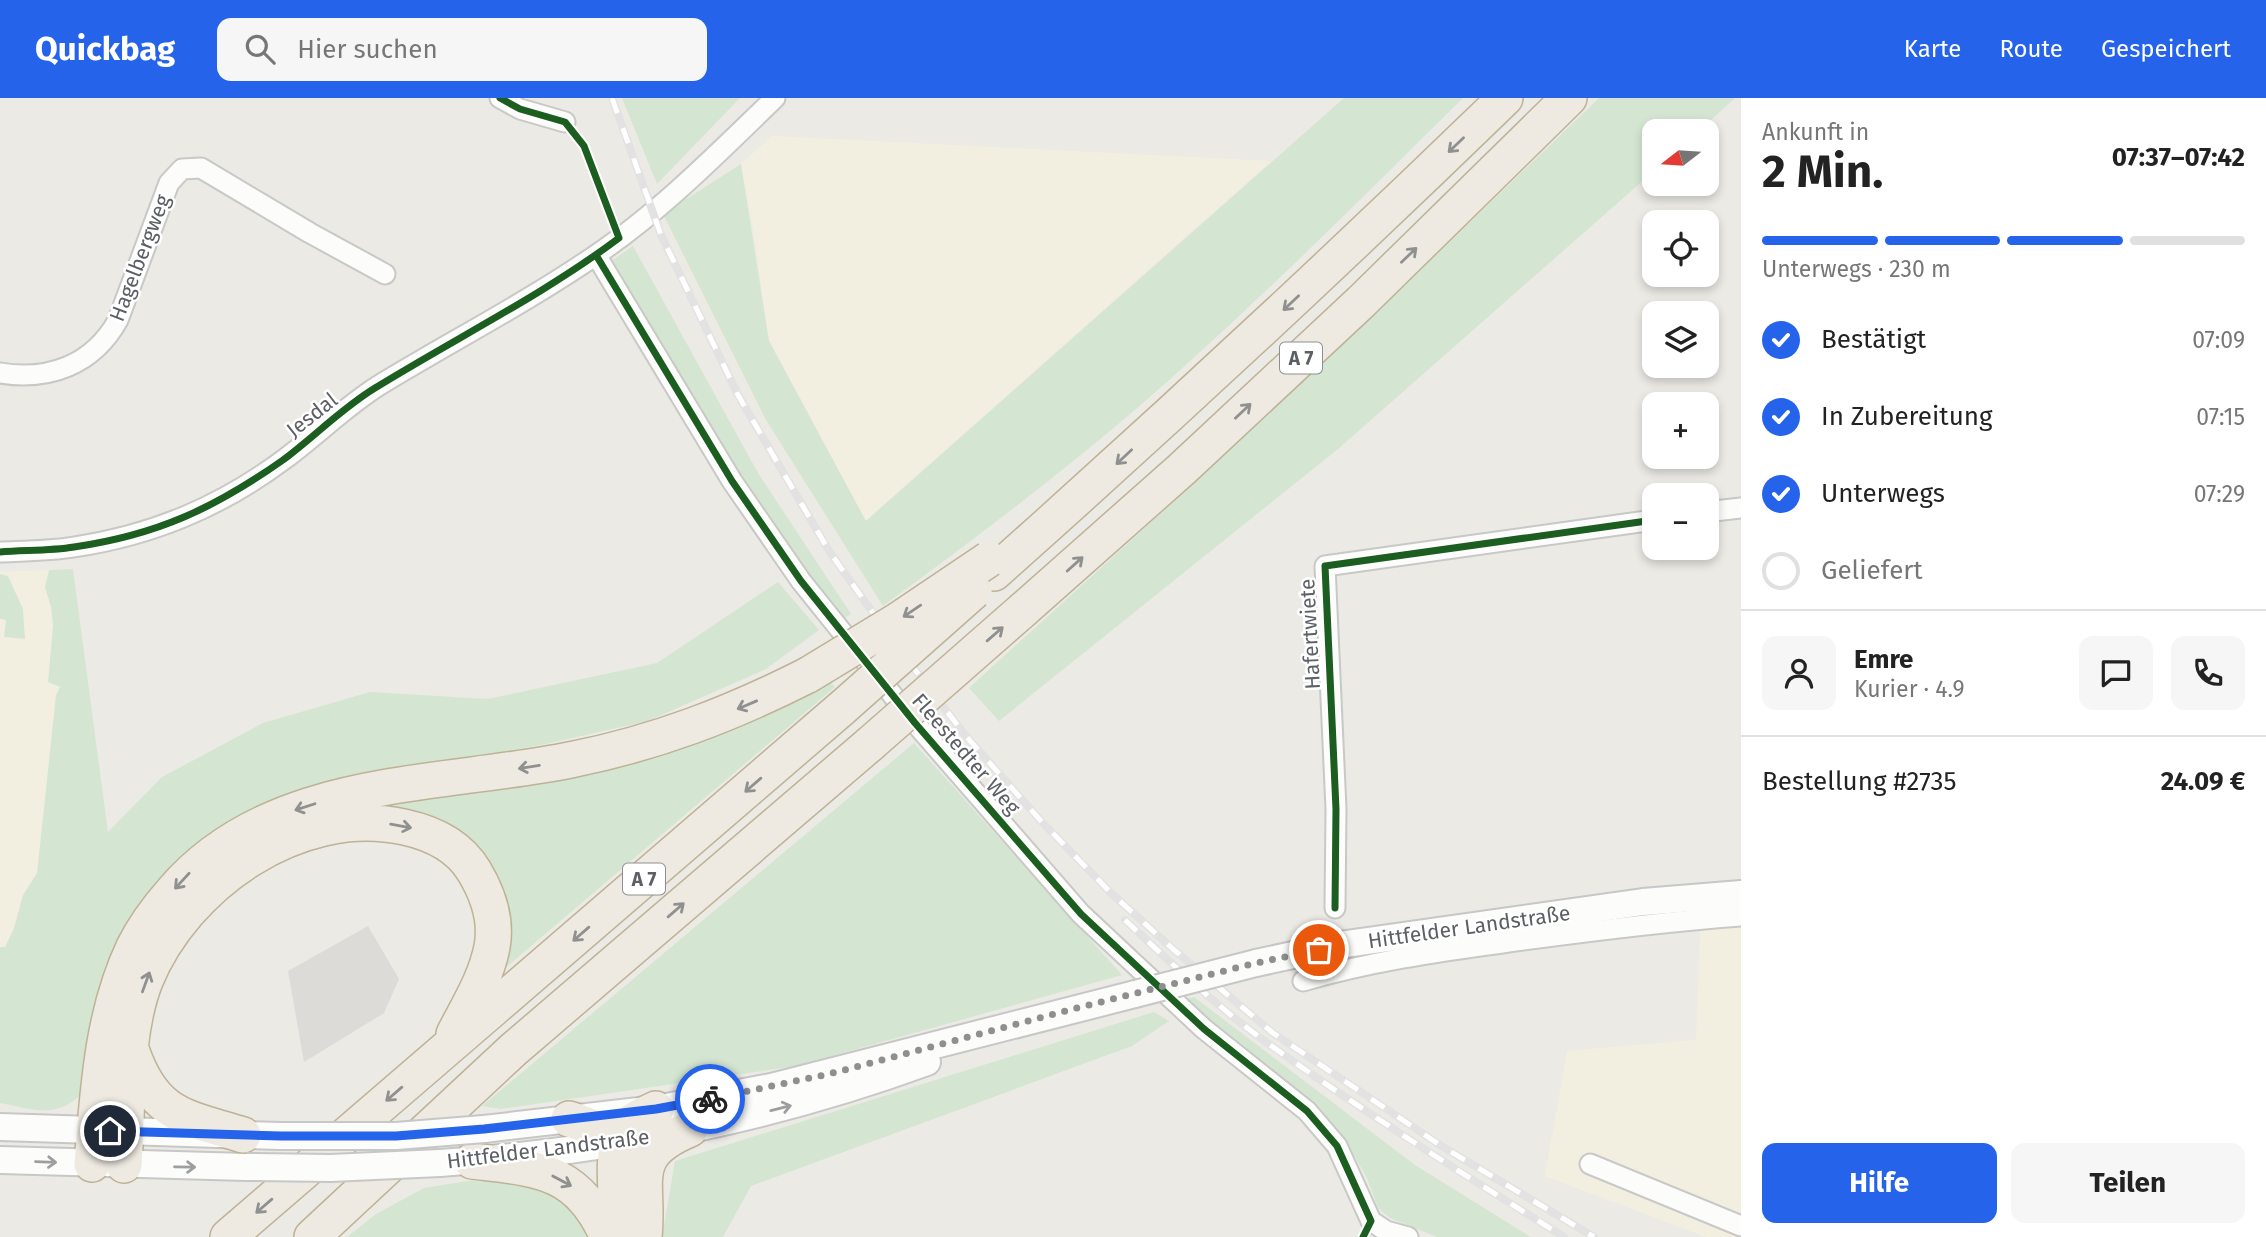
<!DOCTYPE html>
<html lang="de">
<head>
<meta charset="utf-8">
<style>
  :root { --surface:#fff; --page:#f6f6f6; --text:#222; --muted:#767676; --line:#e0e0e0; --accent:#2563eb }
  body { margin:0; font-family:"Fira Sans",sans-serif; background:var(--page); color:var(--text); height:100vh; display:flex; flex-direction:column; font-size:26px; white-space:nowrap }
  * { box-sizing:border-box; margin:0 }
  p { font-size:23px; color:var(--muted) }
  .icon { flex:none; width:38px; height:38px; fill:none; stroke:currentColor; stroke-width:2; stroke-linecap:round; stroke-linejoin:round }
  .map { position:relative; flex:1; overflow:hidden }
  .side { display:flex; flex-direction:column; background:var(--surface); width:525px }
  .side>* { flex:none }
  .needle { width:46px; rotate:253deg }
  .buttons { position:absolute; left:1642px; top:21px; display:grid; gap:14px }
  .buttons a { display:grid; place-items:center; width:77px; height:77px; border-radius:14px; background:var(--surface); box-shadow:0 4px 10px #0003; font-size:35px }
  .pin { position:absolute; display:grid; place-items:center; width:60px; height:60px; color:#fff; margin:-30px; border:4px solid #fff; border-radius:50%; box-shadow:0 2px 7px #0007 }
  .courier { position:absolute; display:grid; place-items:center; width:70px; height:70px; margin:-35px; border:5px solid #2563eb; border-radius:50%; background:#fff; color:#222; box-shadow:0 2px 9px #0007 }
  .head em { font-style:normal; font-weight:700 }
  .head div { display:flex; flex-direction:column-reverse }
  .head { display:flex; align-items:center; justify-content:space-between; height:119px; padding:0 21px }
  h1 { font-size:46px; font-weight:700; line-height:52px }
  .bar { display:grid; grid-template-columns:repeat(4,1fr); gap:10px 7px; align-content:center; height:84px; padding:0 21px }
  .bar i { height:9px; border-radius:5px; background:var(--line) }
  .bar .on { background:var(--accent) }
  .bar p { grid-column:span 4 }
  .line { display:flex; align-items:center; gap:18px; padding:0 21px; border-top:2px solid var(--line) }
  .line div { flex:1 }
  .round { display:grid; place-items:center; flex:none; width:74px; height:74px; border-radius:14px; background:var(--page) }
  ol { padding:0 21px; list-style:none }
  li { display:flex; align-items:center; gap:21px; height:77px }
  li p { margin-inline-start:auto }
  li .icon { padding:7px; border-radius:50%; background:var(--accent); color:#fff; stroke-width:4 }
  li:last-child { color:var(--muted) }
  li i { width:38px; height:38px; border:4px solid var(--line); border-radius:50% }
  .button { display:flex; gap:14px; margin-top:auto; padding:14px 21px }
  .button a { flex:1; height:80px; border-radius:14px; background:var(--accent); color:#fff; font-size:28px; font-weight:700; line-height:80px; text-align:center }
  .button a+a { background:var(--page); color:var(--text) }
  header { display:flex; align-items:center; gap:42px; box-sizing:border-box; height:98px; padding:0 35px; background:var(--accent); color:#fff }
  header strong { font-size:33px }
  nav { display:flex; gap:38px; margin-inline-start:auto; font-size:24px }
  .search { width:490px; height:63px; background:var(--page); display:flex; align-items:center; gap:18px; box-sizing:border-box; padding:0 24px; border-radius:14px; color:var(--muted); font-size:26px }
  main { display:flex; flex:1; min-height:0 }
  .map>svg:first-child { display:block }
  .commercial { fill:#f3efe0 }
  .industrial { fill:#dddbd8 }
  .green { fill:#d4e6d2 }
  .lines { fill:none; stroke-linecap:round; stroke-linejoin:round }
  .minor-casing { stroke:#c8c8c7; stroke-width:23 }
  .secondary-casing { stroke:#c7c7c7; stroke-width:30 }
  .motorway-casing { stroke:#beb296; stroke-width:38 }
  .minor { stroke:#fcfcfb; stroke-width:19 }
  .secondary { stroke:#fcfcfb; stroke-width:26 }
  .motorway { stroke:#eeeae2; stroke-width:35 }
  .rail-casing { stroke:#e2e2e2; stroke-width:8 }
  .rail { stroke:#fff; stroke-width:5; stroke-dasharray:16; stroke-linecap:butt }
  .secondary-bridge-casing { stroke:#c7c7c7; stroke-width:30; stroke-linecap:butt }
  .motorway-bridge-casing { stroke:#beb296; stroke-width:38; stroke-linecap:butt }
  .secondary-bridge { stroke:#fcfcfb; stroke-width:26 }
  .motorway-bridge { stroke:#eeeae2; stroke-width:35 }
  .cycleway-casing { stroke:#fff; stroke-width:11 }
  .cycleway { stroke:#1b5e20; stroke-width:7 }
  .oneway { stroke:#8f908f }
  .oneway2 { stroke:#9c9ea0 }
  .done { stroke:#8e9090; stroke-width:7; stroke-dasharray:0 12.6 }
  .route { stroke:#2563eb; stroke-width:9 }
  .labels { text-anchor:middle; stroke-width:5; stroke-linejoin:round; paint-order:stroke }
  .shield { fill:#fff; stroke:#8d8f92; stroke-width:2 }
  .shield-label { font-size:19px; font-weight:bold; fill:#5c5f63 }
  .street-label { font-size:21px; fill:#5c5f63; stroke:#fff }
</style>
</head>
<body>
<header>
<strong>Quickbag</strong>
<div class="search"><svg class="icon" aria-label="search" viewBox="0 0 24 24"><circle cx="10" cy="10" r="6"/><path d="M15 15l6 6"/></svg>Hier suchen</div>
<nav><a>Karte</a><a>Route</a><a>Gespeichert</a></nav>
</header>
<main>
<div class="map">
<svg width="1741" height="1139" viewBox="0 0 1741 1139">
  <rect width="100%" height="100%" fill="#ebeae5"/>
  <path class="commercial" d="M772 38 1271 63 865 423 767 238 756 148 741 66Z
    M73 471 108 735 0 937V474Z
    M1741 811V1139H1706L1545 1078 1567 953 1696 942 1701 814Z"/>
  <path class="industrial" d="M368 828 399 881 384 915 304 964 288 873Z"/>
  <path class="green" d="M622 0H740L657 86Z
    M1344 0H1463C1356 106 1249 213 1135 312 1054 381 969 445 883 508L766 322 663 116 741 66 769 243 866 423Z
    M1599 0H1735L1699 33H1654V73L1338 351 999 623 969 590 1194 385 1372 218Z
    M633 148 758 375 851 516 845 520 788 453 740 382 608 165Z
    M73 471 108 734 162 679 263 625 370 594 488 601 657 565 778 484 819 532 766 571 648 623 546 646 311 688 216 733 137 808 105 868 86 992C57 1022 37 1012 0 1005V849H5L14 830 23 797 37 775 56 597 60 589 48 584 53 528 51 509 45 489 49 472Z
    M0 476 8 478 23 511 25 541 4 539 6 522 0 521Z
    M827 581 835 589 497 877 502 807 416 717 366 706Z
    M914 645 1122 877 796 968 501 1011 482 1008Z
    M1194 899 1415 1067 1531 1139H1437L1390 1120 1378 1110 1367 1080 1344 1040 1303 1003 1179 903Z
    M1154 914 1169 923 1132 948 751 1088 723 1139H662L675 1063Z
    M486 1080 540 1086 572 1100 596 1139H347L376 1116 424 1090Z"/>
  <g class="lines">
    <defs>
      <path id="minor" d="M500 0 520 11 565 24
        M596 157 732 383 801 483 915 625 1081 816 1204 931 1307 1013 1337 1048 1371 1123 1386 1133 1408 1139
        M0 275C49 283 93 267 118 222L169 85 182 71 201 70 310 135 385 176
        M1706 414 1741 410
        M0 454C24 453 50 453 74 449 154 437 222 408 286 360 317 337 345 309 378 288 450 244 526 205 596 157 661 113 718 55 775 0
        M1335 810 1336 711 1325 468 1654 422
        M1303 883C1369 864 1435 854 1502 845 1582 834 1661 824 1741 818
        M1590 1066 1741 1128"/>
      <path id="secondary" d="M1256 865 1339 847 1643 804 1741 796
        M0 1029 281 1038
        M484 1031 656 1011 771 989 1135 896
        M0 1062 246 1069
        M440 1065C605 1054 771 1021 927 964"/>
      <path id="motorway" d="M994 475C1168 320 1338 162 1505 0
        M1024 511 1182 371 1361 204 1569 0
        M132 954C154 1018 185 1019 243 1037
        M569 1021C595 1029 615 1040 633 1060
        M472 1063C539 1071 577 1071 608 1139
        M92 1066C98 993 102 916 134 849 144 829 158 810 173 793 271 679 435 689 570 662 656 645 731 616 808 577
        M124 1067C128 1009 124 937 145 883 184 787 298 706 404 729 432 735 459 748 474 773 488 796 497 822 492 849 486 880 469 907 454 936
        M228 1139 842 610
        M312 1139 513 952 870 646
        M618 1139C619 1110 608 1053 624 1032 632 1021 644 1017 656 1011
        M644 1139C650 1082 626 1058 690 1031"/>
    </defs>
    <use href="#minor" class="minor-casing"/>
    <use href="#secondary" class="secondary-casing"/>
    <use href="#motorway" class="motorway-casing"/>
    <use href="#minor" class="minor"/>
    <use href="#secondary" class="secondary"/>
    <use href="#motorway" class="motorway"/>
    <defs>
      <path id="rail" d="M612 0 661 137 738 297 829 453 893 543 965 637 1041 723 1112 796 1173 851 1273 935 1443 1049 1594 1139
        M1125 822C1170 864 1216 908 1266 944 1362 1013 1463 1076 1564 1139"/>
    </defs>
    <use href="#rail" class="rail-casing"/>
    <use href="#rail" class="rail"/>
    <defs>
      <path id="secondary-bridge" d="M1135 896 1256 865
        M281 1038H396L484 1031
        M246 1069 331 1070 440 1065"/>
      <path id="motorway-bridge" d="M808 577 897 523 989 461
        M842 610 974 493
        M870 646 1024 511"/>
    </defs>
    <use href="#secondary-bridge" class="secondary-bridge-casing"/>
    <use href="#motorway-bridge" class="motorway-bridge-casing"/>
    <use href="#secondary-bridge" class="secondary-bridge"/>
    <use href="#motorway-bridge" class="motorway-bridge"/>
    <defs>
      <path id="cycleway" d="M596 157 732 383 801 483 915 625 1081 816 1204 931 1307 1013 1337 1048 1371 1123 1363 1139
        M0 454C24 452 50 453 74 449 157 437 215 410 283 362 314 339 342 310 375 290 456 240 543 197 619 140L584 48 565 24 520 11 500 0
        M1335 810 1336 711 1325 468 1654 422"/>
    </defs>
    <use href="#cycleway" class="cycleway-casing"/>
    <use href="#cycleway" class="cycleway"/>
  </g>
  <defs><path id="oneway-shaft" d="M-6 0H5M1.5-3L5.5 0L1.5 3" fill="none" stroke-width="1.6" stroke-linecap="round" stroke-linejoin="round" transform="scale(1.75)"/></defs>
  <g class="oneway">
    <use href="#oneway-shaft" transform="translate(1456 47) rotate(136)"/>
    <use href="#oneway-shaft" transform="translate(1409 157) rotate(-44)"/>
    <use href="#oneway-shaft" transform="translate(1291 205) rotate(137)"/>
    <use href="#oneway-shaft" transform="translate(1243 313) rotate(-43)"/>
    <use href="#oneway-shaft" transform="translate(1124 359) rotate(137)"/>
    <use href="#oneway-shaft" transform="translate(1075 466) rotate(-42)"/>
    <use href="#oneway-shaft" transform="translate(912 513) rotate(146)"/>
    <use href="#oneway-shaft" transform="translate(995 536) rotate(-41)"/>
    <use href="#oneway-shaft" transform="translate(747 607) rotate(157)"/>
    <use href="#oneway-shaft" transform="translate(529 669) rotate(171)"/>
    <use href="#oneway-shaft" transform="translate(753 687) rotate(139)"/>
    <use href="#oneway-shaft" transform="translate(305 709) rotate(162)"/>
    <use href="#oneway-shaft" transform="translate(401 728) rotate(10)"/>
    <use href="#oneway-shaft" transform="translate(182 783) rotate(133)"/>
    <use href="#oneway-shaft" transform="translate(676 812) rotate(-41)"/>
    <use href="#oneway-shaft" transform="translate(581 836) rotate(139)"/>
    <use href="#oneway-shaft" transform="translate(146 884) rotate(-70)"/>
    <use href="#oneway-shaft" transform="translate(394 996) rotate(139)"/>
    <use href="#oneway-shaft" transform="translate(562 1083) rotate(28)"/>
    <use href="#oneway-shaft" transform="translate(264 1108) rotate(139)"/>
  </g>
  <g class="oneway2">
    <use href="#oneway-shaft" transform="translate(781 1010) rotate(-14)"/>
    <use href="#oneway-shaft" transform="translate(46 1064) rotate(2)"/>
    <use href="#oneway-shaft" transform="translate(185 1069) rotate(1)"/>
  </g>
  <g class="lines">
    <path class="done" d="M710 1001 829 976 1077 910 1256 865 1319 852"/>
    <path class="route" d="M110 1033 281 1038H396L484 1031 656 1011 710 1001"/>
  </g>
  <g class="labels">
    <g class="shield">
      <rect x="1280" y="244.5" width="42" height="31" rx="5"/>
      <rect x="623" y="765.5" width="42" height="31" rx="5"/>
    </g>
    <g class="shield-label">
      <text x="1301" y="267">A 7</text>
      <text x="644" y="788">A 7</text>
    </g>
    <g class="street-label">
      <text transform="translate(140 160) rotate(-69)" y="7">Hagelbergweg</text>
      <text transform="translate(312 317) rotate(-38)" y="7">Jesdal</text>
      <text transform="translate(1310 536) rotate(-93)" y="7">Hafertwiete</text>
      <text transform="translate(966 656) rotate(49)" y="7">Fleestedter Weg</text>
      <text transform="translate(1469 829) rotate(-8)" y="7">Hittfelder Landstraße</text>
      <text transform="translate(548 1051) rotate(-7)" y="7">Hittfelder Landstraße</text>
    </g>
  </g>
</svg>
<div class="buttons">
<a><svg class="needle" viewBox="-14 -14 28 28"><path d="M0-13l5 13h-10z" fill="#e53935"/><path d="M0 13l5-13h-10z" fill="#767676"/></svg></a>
<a><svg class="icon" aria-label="locate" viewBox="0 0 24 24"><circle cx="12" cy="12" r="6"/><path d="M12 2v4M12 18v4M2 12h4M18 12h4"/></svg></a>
<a><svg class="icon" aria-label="layers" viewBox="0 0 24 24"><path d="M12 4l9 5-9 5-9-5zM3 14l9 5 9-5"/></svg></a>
<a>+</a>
<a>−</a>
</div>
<div class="pin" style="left:1319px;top:852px;background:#ea580c"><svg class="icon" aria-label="bag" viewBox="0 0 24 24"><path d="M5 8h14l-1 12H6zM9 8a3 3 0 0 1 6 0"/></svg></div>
<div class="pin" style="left:110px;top:1033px;background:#1f2937"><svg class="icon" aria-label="home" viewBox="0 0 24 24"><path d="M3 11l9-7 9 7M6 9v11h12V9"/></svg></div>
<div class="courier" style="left:710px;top:1001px"><svg class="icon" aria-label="bike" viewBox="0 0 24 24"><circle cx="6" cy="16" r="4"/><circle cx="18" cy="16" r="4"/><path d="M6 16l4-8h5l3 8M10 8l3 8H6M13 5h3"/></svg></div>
</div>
<section class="side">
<div class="head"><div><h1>2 Min.</h1><p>Ankunft in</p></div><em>07:37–07:42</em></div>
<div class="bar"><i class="on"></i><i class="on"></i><i class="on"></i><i></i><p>Unterwegs · 230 m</p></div>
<ol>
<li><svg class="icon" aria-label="check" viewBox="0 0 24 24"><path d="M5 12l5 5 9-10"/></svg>Bestätigt<p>07:09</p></li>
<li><svg class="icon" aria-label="check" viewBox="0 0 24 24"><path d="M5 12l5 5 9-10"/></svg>In Zubereitung<p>07:15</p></li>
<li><svg class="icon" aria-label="check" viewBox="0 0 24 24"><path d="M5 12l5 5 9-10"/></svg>Unterwegs<p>07:29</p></li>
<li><i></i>Geliefert</li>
</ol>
<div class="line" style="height:126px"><a class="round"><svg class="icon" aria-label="person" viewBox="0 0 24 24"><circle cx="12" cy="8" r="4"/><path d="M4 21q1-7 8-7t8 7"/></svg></a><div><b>Emre</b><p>Kurier · 4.9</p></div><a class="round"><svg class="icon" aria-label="chat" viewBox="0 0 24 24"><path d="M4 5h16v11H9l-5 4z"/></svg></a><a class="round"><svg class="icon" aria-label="phone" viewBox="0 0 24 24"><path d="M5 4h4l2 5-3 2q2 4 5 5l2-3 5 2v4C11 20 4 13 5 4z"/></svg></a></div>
<div class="line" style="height:91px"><div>Bestellung #2735</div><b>24.09 €</b></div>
<div class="button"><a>Hilfe</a><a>Teilen</a></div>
</section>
</main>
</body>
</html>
